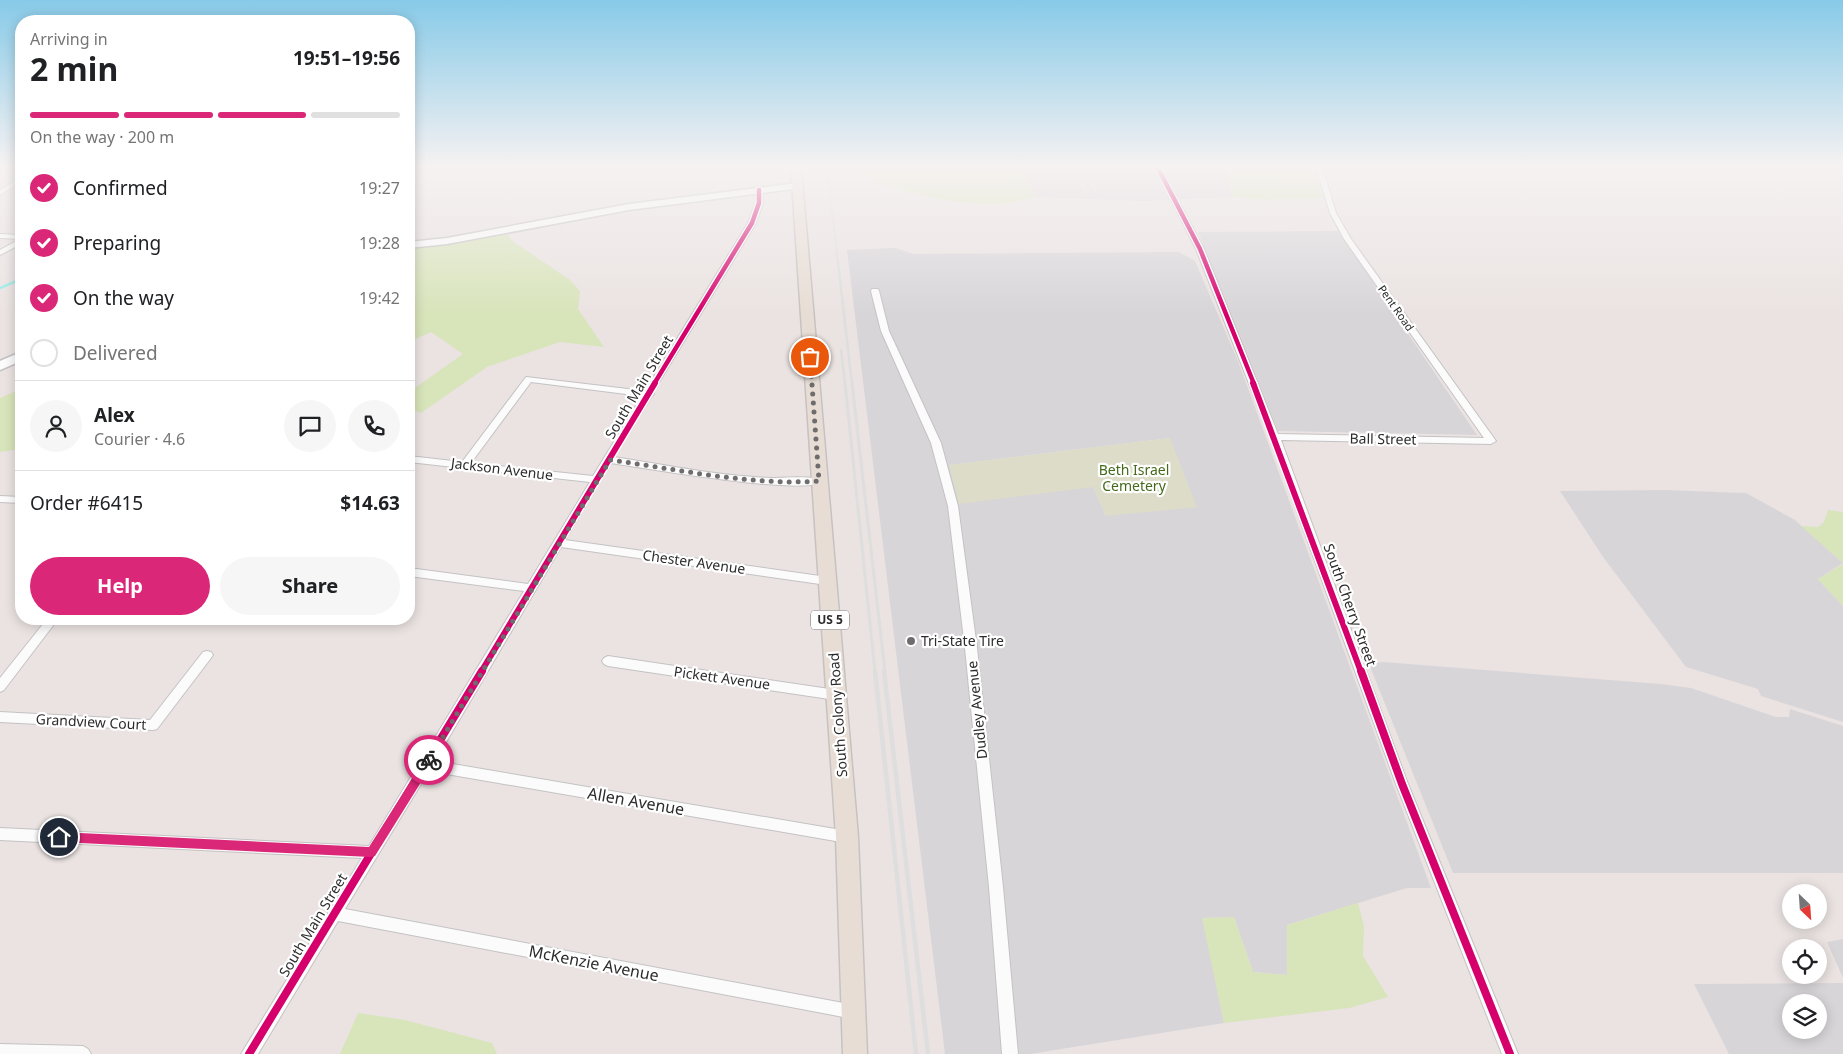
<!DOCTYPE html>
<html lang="en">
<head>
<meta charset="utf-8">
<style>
  :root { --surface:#fff; --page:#f6f6f6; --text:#202124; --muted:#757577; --line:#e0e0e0; --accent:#db2777 }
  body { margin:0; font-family:"Noto Sans",sans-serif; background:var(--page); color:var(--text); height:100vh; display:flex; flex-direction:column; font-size:19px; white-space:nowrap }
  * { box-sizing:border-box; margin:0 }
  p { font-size:16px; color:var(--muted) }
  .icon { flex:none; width:28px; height:28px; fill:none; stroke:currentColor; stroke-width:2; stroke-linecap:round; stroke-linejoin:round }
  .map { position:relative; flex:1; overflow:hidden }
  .drawer { position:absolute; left:15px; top:15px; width:400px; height:610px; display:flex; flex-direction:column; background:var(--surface); border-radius:20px; box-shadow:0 2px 12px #0003 }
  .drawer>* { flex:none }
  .needle { width:32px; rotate:155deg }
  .tools { position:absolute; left:1782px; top:884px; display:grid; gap:10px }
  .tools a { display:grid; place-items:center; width:45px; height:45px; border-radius:50%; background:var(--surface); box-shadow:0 2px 12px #0003; font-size:25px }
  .pin { position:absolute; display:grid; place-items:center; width:42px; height:42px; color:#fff; margin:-21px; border:2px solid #fff; border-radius:50%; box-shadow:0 1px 5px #0007 }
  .courier { position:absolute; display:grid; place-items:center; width:50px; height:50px; margin:-25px; border:4px solid #db2777; border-radius:50%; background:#fff; color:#222; box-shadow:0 1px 6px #0007 }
  .summary em { font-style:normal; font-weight:700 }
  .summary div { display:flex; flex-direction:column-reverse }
  .summary { display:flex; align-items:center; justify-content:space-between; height:85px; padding:0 15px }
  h1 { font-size:32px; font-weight:700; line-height:38px }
  .bar { display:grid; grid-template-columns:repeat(4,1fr); gap:8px 5px; align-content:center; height:60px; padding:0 15px }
  .bar i { height:6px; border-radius:4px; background:var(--line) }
  .bar .current { background:var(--accent) }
  .bar p { grid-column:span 4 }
  .line { display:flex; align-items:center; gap:12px; padding:0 15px; border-top:1px solid var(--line) }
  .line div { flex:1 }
  .round { display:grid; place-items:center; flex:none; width:52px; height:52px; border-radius:26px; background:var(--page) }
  ol { padding:0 15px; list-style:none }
  li { display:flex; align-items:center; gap:15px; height:55px }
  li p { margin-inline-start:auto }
  li .icon { padding:5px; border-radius:50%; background:var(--accent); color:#fff; stroke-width:4 }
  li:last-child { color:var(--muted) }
  li i { width:28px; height:28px; border:2px solid var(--line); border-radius:50% }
  .button { display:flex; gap:10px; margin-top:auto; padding:10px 15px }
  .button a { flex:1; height:58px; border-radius:30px; background:var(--accent); color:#fff; font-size:20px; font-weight:700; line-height:58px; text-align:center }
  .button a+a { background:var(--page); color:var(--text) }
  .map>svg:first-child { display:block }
  .industrial { fill:#d8d5d9; fill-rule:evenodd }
  .green { fill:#d8e4ba }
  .cemetery { fill:#dcdcc9 }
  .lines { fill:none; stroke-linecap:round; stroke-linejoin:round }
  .stream { stroke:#95ece8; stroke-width:2.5 }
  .minor-casing { stroke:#c4c2c3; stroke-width:2 }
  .secondary-casing { stroke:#c4c2c3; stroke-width:3 }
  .primary-casing { stroke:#c6c2c2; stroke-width:3 }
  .minor { fill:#fcfbfb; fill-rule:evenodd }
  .secondary { fill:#fcfbfb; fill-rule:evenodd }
  .primary { fill:#e7ddd4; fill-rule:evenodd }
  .rail-far2 { stroke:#dededf; stroke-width:2.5 }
  .rail-far1 { stroke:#dededf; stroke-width:3 }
  .rail { stroke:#dededf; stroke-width:4.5 }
  .cycleway-far2-casing { stroke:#fff; stroke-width:7 }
  .cycleway-far1-casing { stroke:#fff; stroke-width:9 }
  .cycleway-casing { stroke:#fff; stroke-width:11 }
  .cycleway-far2 { stroke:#d6006c; stroke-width:4.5 }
  .cycleway-far1 { stroke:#d6006c; stroke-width:6 }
  .cycleway { stroke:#d6006c; stroke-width:8 }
  .route { fill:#db2777 }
  .done { stroke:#6e6c6c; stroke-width:5; stroke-dasharray:0 9 }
  .poi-dot { fill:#6e6c6c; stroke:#fff; stroke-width:2 }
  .labels { text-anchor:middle; stroke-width:4.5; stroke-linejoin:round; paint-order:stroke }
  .far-street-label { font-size:11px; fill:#2c2c2c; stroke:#fff }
  .shield { fill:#fff; stroke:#6b6b6b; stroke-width:1 }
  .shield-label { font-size:12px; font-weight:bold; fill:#2c2c2c }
  .street-label { font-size:14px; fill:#2c2c2c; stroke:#fff }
  .park-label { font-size:14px; fill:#446a1a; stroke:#fff }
  .poi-label { font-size:14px; fill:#2c2c2c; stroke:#fff; text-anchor:start }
  .near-street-label { font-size:16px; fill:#2c2c2c; stroke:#fff }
</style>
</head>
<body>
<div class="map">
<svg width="1843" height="1054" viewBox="0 0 1843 1054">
  <rect width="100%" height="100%" fill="#eae3e2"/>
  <path class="industrial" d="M1022 167H1224L1233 197 1143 201 1036 197Z
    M1338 231 1477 435 1278 431 1198 232Z
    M896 248 913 254 1179 252 1195 261 1238 361 1431 888H1407L1287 925 1288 975 1253 972 1234 917 1203 918 1224 1023 1030 1054H945L847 250ZM1170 438 1106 516 1093 487 949 465Z
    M1664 490 1746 493 1795 520 1843 563 1818 579 1843 606V722L1761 696 1758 689 1686 667 1603 557 1560 491Z
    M1383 662 1661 684 1691 688 1776 717H1789L1790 709 1843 726V873H1453L1369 664Z
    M1843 939V978L1827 942Z
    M1843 983V1054H1729L1694 984ZM1819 1002V1030H1791V1002Z"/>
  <path class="green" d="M852 167H1022L1036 197C1025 199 1013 203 1002 204 967 207 877 191 852 167Z
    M1224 167H1313L1322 198 1265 200 1233 197Z
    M507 232 511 240 570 280 580 291 578 309 604 347 560 342 487 367 421 413 409 408V392L463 354 431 332 409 342V249Z
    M21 389V449L0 452V398Z
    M1828 510 1843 512V563L1801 526 1818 527 1824 522Z
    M1843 564V606L1818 579Z
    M1358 903 1364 926 1363 956 1388 997 1349 1008 1224 1023 1202 918 1234 917 1253 972 1287 975V925Z
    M358 1013 405 1020 492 1043 497 1054H340Z"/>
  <path class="cemetery" d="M1170 438 1197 507 1106 516 1093 487 959 504 949 465Z"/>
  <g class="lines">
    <path class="stream" d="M0 288 21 279"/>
    <defs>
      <path id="minor" d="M1156 167 1161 168 1204 249 1278 434 1484 438 1344 239 1330 213 1316 167H1322L1336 213 1351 239 1496 441 1491 444 1281 440 1408 784 1518 1054H1502L1396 784 1270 437 1196 249 1155 168Z
        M21 177V182L0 195V190Z
        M759 188 762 190 763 203 756 223 653 392 654 394 651 397 614 457C666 465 718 476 771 478 781 478 818 475 824 481 808 497 640 467 610 463L565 540 827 577 831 578 832 581 831 584 827 585 561 547 435 761 847 831 852 833 854 837 852 841 847 843 429 771 345 909 854 1005 859 1007 861 1012 859 1017 854 1019 338 921 258 1054H241L362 858 0 840V828L369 846 524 591 409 576V568L528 584 590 482 409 462V456L462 462 526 377 645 391 748 223 756 203V190ZM531 382 642 396 593 476 471 463Z
        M0 234 21 235V244L0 255V250L20 239 0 238Z
        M872 289H878L879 291 889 331 941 443 958 506 977 648 1003 887 1018 1054H1002L989 887 965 648 948 506 931 443 881 331 871 291Z
        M0 496 21 497V503L0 502Z
        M47 619H58L4 690 0 692V678Z
        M207 651 211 652 213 655 211 658 157 729 153 730 0 722V712L150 720 203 652Z
        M608 656 836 690 840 692 842 695 840 698 836 700 608 666 604 664 602 661 604 658Z
        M0 1044 83 1046 88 1049 91 1054H0Z"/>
      <path id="secondary" d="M797 183 802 186 801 188 629 210 447 244 409 248V242L447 238 629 204Z
        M21 352V361L0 370V361Z"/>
      <path id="primary" d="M791 167H801L858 837 867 1054H843L836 837Z"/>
    </defs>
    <use href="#minor" class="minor-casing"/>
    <use href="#secondary" class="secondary-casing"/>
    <use href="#primary" class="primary-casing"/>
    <use href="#minor" class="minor"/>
    <use href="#secondary" class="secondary"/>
    <use href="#primary" class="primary"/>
    <path class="rail-far2" d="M827 167 852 384
      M1074 167 1086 192
      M1083 167 1096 191
      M841 350 845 384"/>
    <path class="rail-far1" d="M845 383 875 672
      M852 383 885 672"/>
    <path class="rail" d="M875 671 916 1054
      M884 671 928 1054"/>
    <defs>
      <path id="cycleway-far2" d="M1158 168 1200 249 1254 384
        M654 384 752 223 759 203V190"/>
      <path id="cycleway-far1" d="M1253 383 1361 672
        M481 672 655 383"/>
      <path id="cycleway" d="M1361 671 1402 784 1510 1054
        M249 1054 482 671"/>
    </defs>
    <use href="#cycleway-far2" class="cycleway-far2-casing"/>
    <use href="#cycleway-far1" class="cycleway-far1-casing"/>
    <use href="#cycleway" class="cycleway-casing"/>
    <use href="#cycleway-far2" class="cycleway-far2"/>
    <use href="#cycleway-far1" class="cycleway-far1"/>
    <use href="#cycleway" class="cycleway"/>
  </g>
  <linearGradient id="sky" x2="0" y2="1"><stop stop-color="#87cae8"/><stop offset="0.53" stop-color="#f6f2f2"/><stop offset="1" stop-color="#f6f2f2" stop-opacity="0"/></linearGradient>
  <rect width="1843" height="314" fill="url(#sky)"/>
  <path class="route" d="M429 756 433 757V763L375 856 371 857 59 842 53 837 59 832 369 847 426 757Z"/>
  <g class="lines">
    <path class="done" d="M429 760 610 460C678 469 750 486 819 481L810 357"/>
  </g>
  <circle class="poi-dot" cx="911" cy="641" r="5"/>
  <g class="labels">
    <g class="far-street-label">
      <text transform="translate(1396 308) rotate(55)" y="4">Pent Road</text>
    </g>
    <rect class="shield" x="811" y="610.5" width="38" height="19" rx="4"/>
    <g class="shield-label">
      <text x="830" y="624">US 5</text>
    </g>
    <g class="street-label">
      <text transform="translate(639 387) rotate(-59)" y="5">South Main Street</text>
      <text transform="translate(1383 439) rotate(1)" y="5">Ball Street</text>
      <text transform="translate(502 469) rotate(7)" y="5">Jackson Avenue</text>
      <text transform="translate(694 562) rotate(8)" y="5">Chester Avenue</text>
      <text transform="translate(1350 605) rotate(70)" y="5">South Cherry Street</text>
      <text transform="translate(722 678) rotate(8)" y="5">Pickett Avenue</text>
      <text transform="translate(977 710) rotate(-96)" y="5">Dudley Avenue</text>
      <text transform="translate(838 715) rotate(-94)" y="5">South Colony Road</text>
      <text transform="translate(91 722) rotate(3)" y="5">Grandview Court</text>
      <text transform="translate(313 925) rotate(-59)" y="5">South Main Street</text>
    </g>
    <g class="park-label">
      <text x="1134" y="475">Beth Israel<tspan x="1134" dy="16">Cemetery</tspan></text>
    </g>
    <g class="poi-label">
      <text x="921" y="646">Tri-State Tire</text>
    </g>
    <g class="near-street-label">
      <text transform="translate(636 801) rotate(10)" y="6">Allen Avenue</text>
      <text transform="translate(594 963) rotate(11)" y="6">McKenzie Avenue</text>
    </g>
  </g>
</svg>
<div class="tools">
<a><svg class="needle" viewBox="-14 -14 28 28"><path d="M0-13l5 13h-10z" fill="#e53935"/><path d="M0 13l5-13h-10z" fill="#757577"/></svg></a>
<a><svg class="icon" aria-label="locate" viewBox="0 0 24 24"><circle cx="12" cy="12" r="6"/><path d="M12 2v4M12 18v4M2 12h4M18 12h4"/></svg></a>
<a><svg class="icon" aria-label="layers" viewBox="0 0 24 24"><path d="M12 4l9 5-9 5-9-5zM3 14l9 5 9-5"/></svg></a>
</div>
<div class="pin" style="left:810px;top:357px;background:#ea580c"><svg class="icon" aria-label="bag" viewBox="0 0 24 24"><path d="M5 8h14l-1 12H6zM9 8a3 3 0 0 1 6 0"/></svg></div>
<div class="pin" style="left:59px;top:837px;background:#1f2937"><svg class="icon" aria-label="home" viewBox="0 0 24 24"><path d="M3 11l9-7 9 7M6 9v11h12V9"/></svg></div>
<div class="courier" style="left:429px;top:760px"><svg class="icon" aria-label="bike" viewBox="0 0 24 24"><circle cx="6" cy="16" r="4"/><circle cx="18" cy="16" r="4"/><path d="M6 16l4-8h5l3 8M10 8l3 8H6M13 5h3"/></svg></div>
<section class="drawer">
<div class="summary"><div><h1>2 min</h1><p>Arriving in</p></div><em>19:51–19:56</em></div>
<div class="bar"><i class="current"></i><i class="current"></i><i class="current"></i><i></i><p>On the way · 200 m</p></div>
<ol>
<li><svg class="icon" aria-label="check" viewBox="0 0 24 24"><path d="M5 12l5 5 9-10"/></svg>Confirmed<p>19:27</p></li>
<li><svg class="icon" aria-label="check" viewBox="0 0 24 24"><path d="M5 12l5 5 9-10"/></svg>Preparing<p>19:28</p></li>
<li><svg class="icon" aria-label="check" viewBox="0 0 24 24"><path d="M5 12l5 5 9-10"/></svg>On the way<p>19:42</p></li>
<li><i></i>Delivered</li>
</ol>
<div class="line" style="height:90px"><a class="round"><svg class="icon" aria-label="person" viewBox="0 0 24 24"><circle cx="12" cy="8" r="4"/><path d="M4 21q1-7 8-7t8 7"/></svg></a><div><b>Alex</b><p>Courier · 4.6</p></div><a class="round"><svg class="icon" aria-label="chat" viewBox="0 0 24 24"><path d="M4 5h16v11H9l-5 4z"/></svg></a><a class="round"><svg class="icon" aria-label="phone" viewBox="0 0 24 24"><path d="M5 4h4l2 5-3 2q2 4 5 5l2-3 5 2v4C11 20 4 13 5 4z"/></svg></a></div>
<div class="line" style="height:65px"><div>Order #6415</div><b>$14.63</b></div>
<div class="button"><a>Help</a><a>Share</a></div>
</section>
</div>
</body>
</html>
